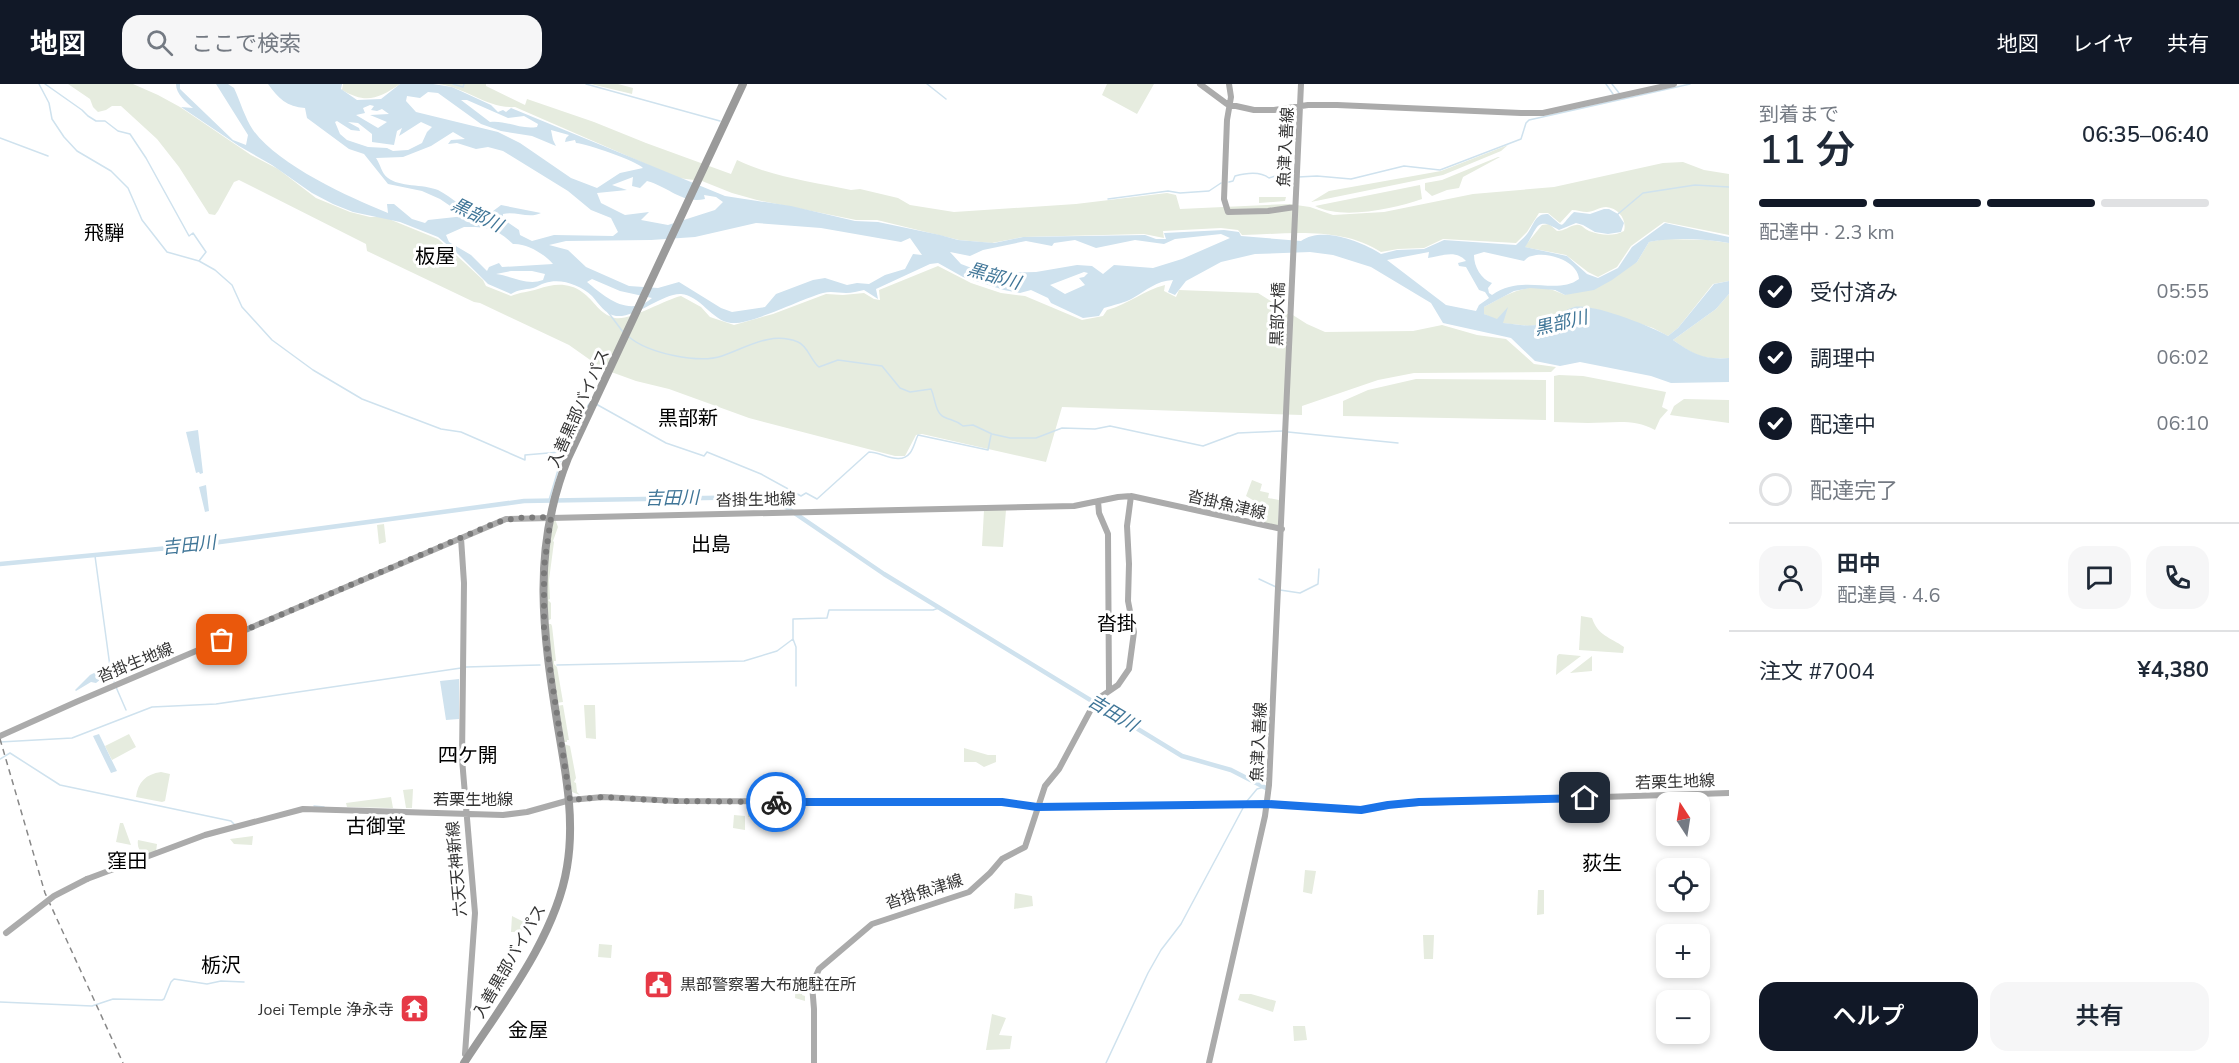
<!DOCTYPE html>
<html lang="ja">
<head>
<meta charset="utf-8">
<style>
  :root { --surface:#fff; --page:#f6f6f7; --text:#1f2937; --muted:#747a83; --line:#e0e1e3; --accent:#111827 }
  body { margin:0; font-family:"Nunito Sans","Noto Sans JP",sans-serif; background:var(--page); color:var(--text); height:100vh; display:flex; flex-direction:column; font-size:22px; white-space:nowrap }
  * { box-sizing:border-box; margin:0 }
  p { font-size:20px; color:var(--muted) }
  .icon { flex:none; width:33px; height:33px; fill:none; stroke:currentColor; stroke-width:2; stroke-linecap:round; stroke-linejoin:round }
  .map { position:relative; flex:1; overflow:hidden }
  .drawer { display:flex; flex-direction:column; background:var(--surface); width:510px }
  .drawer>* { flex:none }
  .needle { width:39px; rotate:348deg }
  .fabs { position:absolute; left:1656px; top:708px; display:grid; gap:12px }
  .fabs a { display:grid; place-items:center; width:54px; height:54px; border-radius:12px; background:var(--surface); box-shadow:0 3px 9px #0003; font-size:30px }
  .pin { position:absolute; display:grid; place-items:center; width:51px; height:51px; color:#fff; margin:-26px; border-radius:12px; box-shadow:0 3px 9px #0006 }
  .courier { position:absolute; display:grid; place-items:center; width:60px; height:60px; margin:-30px; border:4px solid #1a73e8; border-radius:50%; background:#fff; color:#222; box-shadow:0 2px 8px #0007 }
  .overview em { font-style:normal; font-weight:600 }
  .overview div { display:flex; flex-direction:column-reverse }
  .overview { display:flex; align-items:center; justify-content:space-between; height:102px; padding:0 30px }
  h1 { font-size:39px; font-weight:600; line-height:45px }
  .bar { display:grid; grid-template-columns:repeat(4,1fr); gap:9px 6px; align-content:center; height:72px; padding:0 30px }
  .bar i { height:8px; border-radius:4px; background:var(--line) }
  .bar .current { background:var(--accent) }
  .bar p { grid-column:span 4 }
  .line { display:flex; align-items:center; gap:15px; padding:0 30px; border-top:2px solid var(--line) }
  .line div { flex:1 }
  .round { display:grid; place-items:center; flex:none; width:63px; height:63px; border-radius:18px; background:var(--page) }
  ol { padding:0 30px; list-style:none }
  li { display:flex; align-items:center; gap:18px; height:66px }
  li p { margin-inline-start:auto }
  li .icon { padding:6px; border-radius:50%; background:var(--accent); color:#fff; stroke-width:4 }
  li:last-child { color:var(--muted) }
  li i { width:33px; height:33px; border:3px solid var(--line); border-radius:50% }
  .primary-button { display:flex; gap:12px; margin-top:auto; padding:12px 30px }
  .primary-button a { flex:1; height:69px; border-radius:18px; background:var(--accent); color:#fff; font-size:24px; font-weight:600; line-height:69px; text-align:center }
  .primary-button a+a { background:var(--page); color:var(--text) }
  header { display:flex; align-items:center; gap:36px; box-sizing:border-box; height:84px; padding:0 30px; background:var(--accent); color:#fff }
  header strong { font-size:28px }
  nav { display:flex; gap:33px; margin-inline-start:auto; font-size:21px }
  .search { width:420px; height:54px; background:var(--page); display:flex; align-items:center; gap:15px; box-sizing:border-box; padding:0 21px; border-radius:18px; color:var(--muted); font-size:22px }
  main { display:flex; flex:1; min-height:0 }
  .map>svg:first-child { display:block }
  .green { fill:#e6ecdf }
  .water { fill:#cfe2ee; fill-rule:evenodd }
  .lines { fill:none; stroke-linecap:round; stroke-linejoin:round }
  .stream { stroke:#cfe2ee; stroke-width:1.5 }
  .river { stroke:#cfe2ee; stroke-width:4.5 }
  .major { stroke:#ababab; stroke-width:6 }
  .highway { stroke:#9a9a9a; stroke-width:8 }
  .rail { stroke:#888; stroke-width:1.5; stroke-dasharray:6 4.5; stroke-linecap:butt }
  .major-bridge { stroke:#ababab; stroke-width:6 }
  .done { stroke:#7a7a7a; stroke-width:6; stroke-dasharray:0 10.8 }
  .route { stroke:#1a73e8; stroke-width:8 }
  .labels { text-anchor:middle; stroke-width:6; stroke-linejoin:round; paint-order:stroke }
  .street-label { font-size:16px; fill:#333; stroke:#fff }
  .poi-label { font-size:16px; fill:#333; stroke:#fff; text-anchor:start }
  .water-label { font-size:18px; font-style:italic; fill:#3f7597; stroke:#fff }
  .quarter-label { font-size:20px; fill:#000; stroke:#fff }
</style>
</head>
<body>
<header>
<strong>地図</strong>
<div class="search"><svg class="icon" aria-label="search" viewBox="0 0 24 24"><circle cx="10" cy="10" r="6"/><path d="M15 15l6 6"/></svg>ここで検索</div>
<nav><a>地図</a><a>レイヤ</a><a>共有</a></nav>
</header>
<main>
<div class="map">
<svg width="1729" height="979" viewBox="0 0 1729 979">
  <rect width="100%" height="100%" fill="#fff"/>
  <path class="green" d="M68 0H133L158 11 180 23 251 71 278 85 316 114 350 128 370 133H384L438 155 466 180 483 196 486 202 511 212C520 208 529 208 538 205 553 200 568 198 582 208 595 217 599 230 615 234 630 237 664 216 681 212L701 223 710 233 734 241 773 230 826 210 843 211 864 209 874 215 880 216 879 206 938 182 971 199 1001 209 1025 212 1082 236 1103 232 1107 226C1129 220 1144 206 1165 201L1164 207 1176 213 1179 206 1258 209 1307 240 1325 248 1413 247 1442 241 1477 251 1506 255 1534 280 1556 283 1551 288 1414 289 1378 296 1302 322V331L1062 323 1046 378 922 350 916 351 905 372H895L749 334 669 305 636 297 603 285 569 261 480 219 474 218 367 167 366 160 239 96 234 98 218 127 215 131 209 130 179 83 157 55 121 22H112L106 26 98 28 93 23 90 15Z
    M343 0H400C378 15 366 20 342 6Z
    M438 0H486V2L525 21 527 15 594 38 646 59 731 90 737 76C772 93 813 98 851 106L860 105 898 114 910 121 954 128 1076 120 1167 109 1176 111 1180 125 1289 120 1310 123 1333 131 1384 128 1473 110 1554 103 1663 79 1683 78 1704 86 1729 90V151L1664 138 1631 162 1617 183 1598 193 1588 188 1566 171 1524 163 1542 141 1549 140 1557 147C1565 147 1569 142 1576 141 1582 140 1584 145 1589 147 1600 151 1613 153 1624 147 1627 136 1619 124 1606 123 1600 123 1593 128 1587 128 1582 128 1577 126 1572 126L1560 139 1548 129H1539L1527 148 1516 159 1443 155 1424 164 1398 165 1381 168C1341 142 1288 150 1242 151L1238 146 1221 144 1163 147 1164 154 1144 150 1023 153 992 159 959 156 877 136H856L757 116 732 109 702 97 678 94 515 23C488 25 465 3 438 0Z
    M591 0H618L633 4 632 10Z
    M1107 0H1154L1137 30 1102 11Z
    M1508 61 1501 67 1443 91 1311 118 1329 107 1441 87Z
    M1498 73H1500L1463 93 1459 104 1447 106 1432 112 1425 106V99L1442 96Z
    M1420 101 1422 115C1393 125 1342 136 1315 122Z
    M1259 113H1286L1285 117 1259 119Z
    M1664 155 1708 156 1729 159V197L1713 200 1678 244 1668 252 1653 244 1595 225 1574 223 1542 240 1530 242 1501 239 1484 230V223C1513 207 1533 195 1565 211L1637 178 1649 158Z
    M1729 210V274C1702 276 1694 271 1673 256L1716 225Z
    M1559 291 1583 292 1666 308 1662 323 1668 326 1660 335 1655 346C1633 334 1613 339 1588 339 1577 339 1565 338 1554 338V292Z
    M1416 295 1546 296V336L1343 332V317L1368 306Z
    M1684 315 1729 316V339L1670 331 1674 322Z
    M1252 396 1262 400 1260 407 1269 409 1268 414 1279 416 1278 442 1261 439 1266 426 1258 422 1256 418 1246 412Z
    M984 426H1006L1003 463 982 462Z
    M555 435 558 443 553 457 554 458 549 496 550 515 548 516 551 519V535L545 538 547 472 553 437Z
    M384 440 386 458 379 460 377 441Z
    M1581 532 1592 534C1598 552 1610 553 1624 563L1623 569 1579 566Z
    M545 540H551L552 542 556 577H554V580L557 583 563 618 556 619Z
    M1559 570 1581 572 1556 591 1557 572Z
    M1592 572V587L1570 589Z
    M563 621 569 656H567V658H564L556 622Z
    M584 621H595L596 655 586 654Z
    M129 650 136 663 112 676 105 662Z
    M564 660 570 662 576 694 574 698 576 699 577 708 580 711 572 708Z
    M964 664 988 671H996V678L984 683 976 678H964Z
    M161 688 170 690 165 717 162 718 136 713C138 698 146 690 161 688Z
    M413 705 412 724H406L403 706Z
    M391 713 393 724 347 723 346 719Z
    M761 720V733H748V721Z
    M734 731 745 732V746L733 744Z
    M120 739H123L131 761 116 758Z
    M253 752 252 761 234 760 230 755Z
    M138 756 157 760 156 768 144 771C139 767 137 762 138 756Z
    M1305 786 1316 787 1312 810 1303 808Z
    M1538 806H1544V830L1537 831Z
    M1015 809 1032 812 1033 822 1014 825Z
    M512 832 524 838 521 848H511Z
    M1423 851H1434L1433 875H1424Z
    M599 860 612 861 611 874 598 873Z
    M805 896 802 911 805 912V917L795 914 796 897Z
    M1240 910H1251L1276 917 1273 928 1238 916Z
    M992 930 1006 934 999 951 1012 952 1010 965 986 966Z
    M1293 942H1305L1307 956 1294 957Z"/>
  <path class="water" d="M176 0H180V5L233 56 246 61 248 51 216 0H228L234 4C240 17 245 34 253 46 278 81 348 113 388 129L387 120H394L412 135 425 139 428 136 465 132 440 115 422 107 388 100 364 70 349 65 307 34 305 24C287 23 278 14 268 0H342L341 5 357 16 381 15 400 0H433L452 3 491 21 498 28 503 26 506 28 511 24 725 112 791 122 855 137 878 138 940 151 958 156 994 159 1023 153 1145 151 1156 155H1166L1164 149 1224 146 1239 148 1241 152 1301 157C1322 142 1361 157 1381 170L1397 166 1424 165 1444 156 1516 161C1520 157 1524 154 1527 150 1534 141 1535 129 1548 130 1567 146 1558 143 1574 128L1590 130 1604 125H1609L1618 130 1624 139 1621 148 1608 150 1595 148 1583 141 1576 139 1559 146C1535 131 1538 145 1525 163L1567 172 1587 190 1598 194 1618 184 1632 163 1665 139 1729 153V159C1703 155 1675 153 1649 158L1637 178 1612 196 1594 206 1565 211 1555 206 1530 204 1514 207 1484 223V230L1497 235 1508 223 1503 239C1516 240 1532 244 1544 239 1554 234 1564 226 1574 223 1593 219 1650 242 1668 252L1678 244 1714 200 1729 197V210L1716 225 1673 256C1693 270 1704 276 1729 274V298L1671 299 1651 292 1580 278 1560 282 1535 277 1511 254 1443 239 1431 219 1371 183 1333 171 1310 168 1255 170 1221 178 1186 197 1175 211 1168 208 1173 196C1156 197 1147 206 1133 214 1125 219 1113 221 1104 224L1099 232 1083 234 1051 219 1048 214 1031 206 1020 209 1004 206 963 193 938 179 930 180 876 205 878 215 864 206C858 207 852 209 846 209 838 209 831 207 823 209 801 215 751 241 731 239 712 237 700 211 681 210 663 209 636 234 616 232 605 230 599 220 592 212 580 201 561 194 545 199 541 200 537 203 533 204 524 206 519 205 511 210L488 200 458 170 438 153 400 138 353 128 333 120 312 109 272 81 239 62 181 23 193 24C186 18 176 10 176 0ZM428 8 438 9 481 40 501 47 532 52 556 62 553 56 551 46 569 51 566 54 565 58 575 56 576 59C587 60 637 77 643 84L620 89 597 104 571 94 520 59 498 48 416 28 406 17 407 12 420 14ZM461 16H467L508 34 524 32 538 40 537 43C521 46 506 36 490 38ZM370 21 374 22 371 26 377 27 382 25 389 30 370 31 387 38 378 44 356 31 365 29 363 24ZM337 37 351 46 360 47 359 44 348 38 358 39 372 50V58L394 61 397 47 402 44 399 52 421 38 432 43 427 48 422 59 408 66 393 67 387 64 368 63 347 56 340 50 335 38ZM453 48 465 55 451 56 448 60 457 59 476 65 488 63 503 67 568 107 591 126 611 134 618 148 613 152 554 151 532 157 520 151 519 146 503 135V130C516 127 529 135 541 129L501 121C494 126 490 132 480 130 465 127 452 113 438 106 423 100 399 103 388 94 381 89 381 81 376 74L403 73 431 62ZM633 93 632 102 640 104 647 97C669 103 682 120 705 115L704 111 716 113 723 118 715 126 668 141 641 136 649 128 625 131 601 119 597 109 627 106 612 101ZM756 139 821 144 901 158 910 154 922 171 913 170 905 185 885 191 869 200 857 199 847 201 825 194 813 196 776 210 765 223 732 228 721 224 679 198 658 204 629 202 586 183 568 166 549 161 566 157 651 156 695 153ZM464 143C487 143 495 143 513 160 526 159 545 170 553 180L502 183 499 179 489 183 487 187 471 171 449 158 446 151ZM1221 150 1230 154 1182 175 1153 184 1114 181 1103 190 1092 182 1077 181 1036 188 985 189 961 180 950 168 970 172 983 166 1026 157 1052 162 1054 159 1075 156 1096 164 1135 156 1164 160 1175 155ZM1429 168 1428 174C1441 172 1456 165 1466 177L1458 179 1459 182 1466 183 1479 206 1485 208 1489 214 1479 221 1476 227 1446 221 1387 176ZM1484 168 1524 177C1526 175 1529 172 1532 172 1547 167 1578 177 1579 195 1556 212 1523 189 1492 211L1489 209 1488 204 1492 199C1481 195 1474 183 1474 171ZM511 187H532L545 190 543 196C527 202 512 192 496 190ZM1084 188 1088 189 1084 193 1079 194 1085 201 1065 210 1050 201ZM592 195 620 207 652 214C629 234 605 213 587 198Z
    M198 346 203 389 200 390 199 388 196 389 186 348Z
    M206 401 209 427 205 428 199 403Z
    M98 587 101 586 102 589 101 595 96 599 91 598 76 607 75 606 90 591Z
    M459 595V635L446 636 440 597Z
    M99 650 117 687 111 689 93 652Z"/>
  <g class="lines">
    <path class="stream" d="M39 0 49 19 52 35 64 53 77 67 111 87 128 104 142 136 167 168 199 177
      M45 0 82 26 88 32 96 37H105L118 47 130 50 146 74 189 152 193 149 206 168 199 177 215 186 232 201 242 223 272 256 313 286 362 315 441 345 461 348 525 376V371L560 368
      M453 0 463 3 464 0
      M586 0 720 37
      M927 0 946 15
      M1606 0 1613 10
      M1612 0 1619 9
      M0 54 48 72
      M1298 93 1317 92 1351 95 1404 82 1440 86 1521 55 1526 39 1529 36 1690 0
      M1229 98 1233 97 1235 92C1246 89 1260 87 1269 94L1281 90 1285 95 1294 94
      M1108 115 1168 107 1180 109 1209 107 1221 99
      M1618 130 1643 109 1695 101 1729 103
      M608 228 623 248
      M629 253C648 269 698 280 722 272 748 263 771 247 798 258 808 262 811 277 819 283L838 276 882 282 900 304 910 308 931 305C935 313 935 329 944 333 952 337 954 335 963 342L973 341 992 350 1010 354H1036L1062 344 1095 345 1110 342 1203 362 1238 349 1283 347
      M596 320 666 359 704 372 707 368 761 390 801 412 806 409 817 415 869 368C882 368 900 382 910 369 914 364 915 357 918 351L988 366 991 351
      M1288 348 1398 359
      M549 416 561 376 560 368 589 320
      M95 472 111 590 114 598
      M1259 495 1276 503
      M1280 506 1300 509 1318 500 1319 485
      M557 581 744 577 777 567 793 555
      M466 583 540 581
      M796 602V563L793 555V535L827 534 829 526H933L939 524
      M116 603 126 626
      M0 658 72 654 152 623 216 620 461 584
      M0 675 10 669 60 701 231 737 234 740
      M1247 717 1257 705 1264 703
      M314 722 324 723
      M0 918 92 922 113 915 162 916 164 915 171 898 174 895 207 900 221 897 244 898
      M1106 979 1148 889 1161 866 1181 840 1243 724"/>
    <path class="river" d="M0 480 190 462 524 417 771 413 884 490 1182 672 1231 686 1266 704"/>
    <path class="major" d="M1200 0 1227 20 1254 26H1274L1308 21H1337L1521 29H1543L1674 0
      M1229 0 1231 13 1227 36 1224 115 1228 128 1268 127 1295 123
      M1098 417 1099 429 1108 450 1109 607
      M461 454 464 499 462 675 475 829 465 970
      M0 652 76 618 506 435 1074 422 1118 413 1131 412 1282 445
      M87 795 205 751 303 725 503 731 527 728 570 716 603 713 676 717 1002 718 1037 723 1267 720 1361 726 1388 721 1419 719 1729 709
      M814 979V925L812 901 819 885 872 840 969 808 990 789 1002 775 1025 763 1045 702 1059 685 1096 616 1118 601 1129 585 1134 548 1128 517 1129 480 1127 442 1131 412
      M1209 979 1265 732 1269 701 1301 0"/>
    <path class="highway" d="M464 979C502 921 556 852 567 783 575 736 566 690 558 643 543 549 531 466 568 374L743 0"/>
    <path class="rail" d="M0 655 45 809 123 979"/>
    <path class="major-bridge" d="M6 849 54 812 87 795"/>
  </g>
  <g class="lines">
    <path class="done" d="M222 556 498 438 517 434 551 433 544 483V545L570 716 603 713 670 717 776 718"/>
    <path class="route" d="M776 718H1002L1037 723 1268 720 1361 726 1388 721 1419 718 1585 714"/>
  </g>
  <defs>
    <symbol id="civic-square" viewBox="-11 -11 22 22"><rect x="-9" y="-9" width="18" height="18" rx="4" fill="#e63946" stroke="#fff"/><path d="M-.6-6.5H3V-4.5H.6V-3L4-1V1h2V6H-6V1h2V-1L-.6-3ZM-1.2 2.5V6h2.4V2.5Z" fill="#fff"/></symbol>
    <symbol id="temple-square" viewBox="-11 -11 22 22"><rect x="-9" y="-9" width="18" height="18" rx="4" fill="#e63946" stroke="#fff"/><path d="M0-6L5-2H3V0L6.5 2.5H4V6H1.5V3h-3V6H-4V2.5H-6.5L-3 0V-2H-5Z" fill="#fff"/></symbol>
  </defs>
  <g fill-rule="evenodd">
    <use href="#civic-square" x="642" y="884" width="33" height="33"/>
    <use href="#temple-square" x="398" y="908" width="33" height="33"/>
  </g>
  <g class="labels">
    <g class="street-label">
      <text transform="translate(1285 63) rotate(-87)" y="6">魚津入善線</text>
      <text transform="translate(1277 230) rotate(-88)" y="6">黒部大橋</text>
      <text transform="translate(578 324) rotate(-66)" y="6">入善黒部バイパス</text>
      <text transform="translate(756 415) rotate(-1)" y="6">沓掛生地線</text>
      <text transform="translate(1227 420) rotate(13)" y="6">沓掛魚津線</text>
      <text transform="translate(135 578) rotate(-22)" y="6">沓掛生地線</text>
      <text transform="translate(1258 658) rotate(-87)" y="6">魚津入善線</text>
      <text transform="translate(1675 697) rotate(-2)" y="6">若栗生地線</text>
      <text x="473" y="721">若栗生地線</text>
      <text transform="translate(456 785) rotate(-95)" y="6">六天天神新線</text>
      <text transform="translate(924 807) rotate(-18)" y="6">沓掛魚津線</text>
      <text transform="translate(509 877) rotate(-60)" y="6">入善黒部バイパス</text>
    </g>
    <g class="poi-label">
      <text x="680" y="906">黒部警察署大布施駐在所</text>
      <text x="394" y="931" text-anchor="end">Joei Temple 浄永寺</text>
    </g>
    <g class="water-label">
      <text transform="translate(477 131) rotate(26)" y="6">黒部川</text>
      <text transform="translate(994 192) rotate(16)" y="6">黒部川</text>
      <text transform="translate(1561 239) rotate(-13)" y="6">黒部川</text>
      <text transform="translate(672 414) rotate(-1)" y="6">吉田川</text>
      <text transform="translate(189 461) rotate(-6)" y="6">吉田川</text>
      <text transform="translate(1113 629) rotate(31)" y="6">吉田川</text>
    </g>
    <g class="quarter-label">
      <text x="104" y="156">飛騨</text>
      <text x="435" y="179">板屋</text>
      <text x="688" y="341">黒部新</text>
      <text x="711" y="467">出島</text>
      <text x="1117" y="546">沓掛</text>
      <text x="468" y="678">四ケ開</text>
      <text x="376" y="749">古御堂</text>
      <text x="127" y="784">窪田</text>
      <text x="1602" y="786">荻生</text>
      <text x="221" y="888">栃沢</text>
      <text x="528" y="953">金屋</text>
    </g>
  </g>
</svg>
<div class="fabs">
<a><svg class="needle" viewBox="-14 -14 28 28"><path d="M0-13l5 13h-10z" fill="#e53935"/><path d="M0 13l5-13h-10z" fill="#747a83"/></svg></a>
<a><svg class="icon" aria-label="locate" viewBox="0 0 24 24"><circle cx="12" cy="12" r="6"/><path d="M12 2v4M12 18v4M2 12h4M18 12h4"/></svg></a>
<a>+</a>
<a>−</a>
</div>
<div class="pin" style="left:222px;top:556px;background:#ea580c"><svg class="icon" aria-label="bag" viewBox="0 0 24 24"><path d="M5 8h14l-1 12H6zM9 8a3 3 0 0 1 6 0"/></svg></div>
<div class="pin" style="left:1585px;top:714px;background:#1f2937"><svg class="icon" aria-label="home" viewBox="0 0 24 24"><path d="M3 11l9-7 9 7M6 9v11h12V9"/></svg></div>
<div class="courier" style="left:776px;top:718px"><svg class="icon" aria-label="bike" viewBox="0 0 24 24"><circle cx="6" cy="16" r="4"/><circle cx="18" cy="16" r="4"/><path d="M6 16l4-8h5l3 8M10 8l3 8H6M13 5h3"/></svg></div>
</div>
<section class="drawer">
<div class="overview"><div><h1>11 分</h1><p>到着まで</p></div><em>06:35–06:40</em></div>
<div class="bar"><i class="current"></i><i class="current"></i><i class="current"></i><i></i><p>配達中 · 2.3 km</p></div>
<ol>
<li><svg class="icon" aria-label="check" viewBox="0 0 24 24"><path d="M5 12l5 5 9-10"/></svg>受付済み<p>05:55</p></li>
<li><svg class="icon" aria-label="check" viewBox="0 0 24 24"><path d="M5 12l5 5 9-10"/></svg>調理中<p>06:02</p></li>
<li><svg class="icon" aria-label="check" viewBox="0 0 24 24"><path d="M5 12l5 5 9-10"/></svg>配達中<p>06:10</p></li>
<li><i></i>配達完了</li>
</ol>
<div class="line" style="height:108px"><a class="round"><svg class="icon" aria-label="person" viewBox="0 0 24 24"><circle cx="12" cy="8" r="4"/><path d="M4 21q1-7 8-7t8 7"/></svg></a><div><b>田中</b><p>配達員 · 4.6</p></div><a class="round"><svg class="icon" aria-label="chat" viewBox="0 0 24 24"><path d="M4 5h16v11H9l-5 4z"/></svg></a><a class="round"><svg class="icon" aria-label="phone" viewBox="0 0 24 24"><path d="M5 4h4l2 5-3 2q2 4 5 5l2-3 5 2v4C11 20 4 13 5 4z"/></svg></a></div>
<div class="line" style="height:78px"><div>注文 #7004</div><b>¥4,380</b></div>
<div class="primary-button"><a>ヘルプ</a><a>共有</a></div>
</section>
</main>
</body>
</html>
